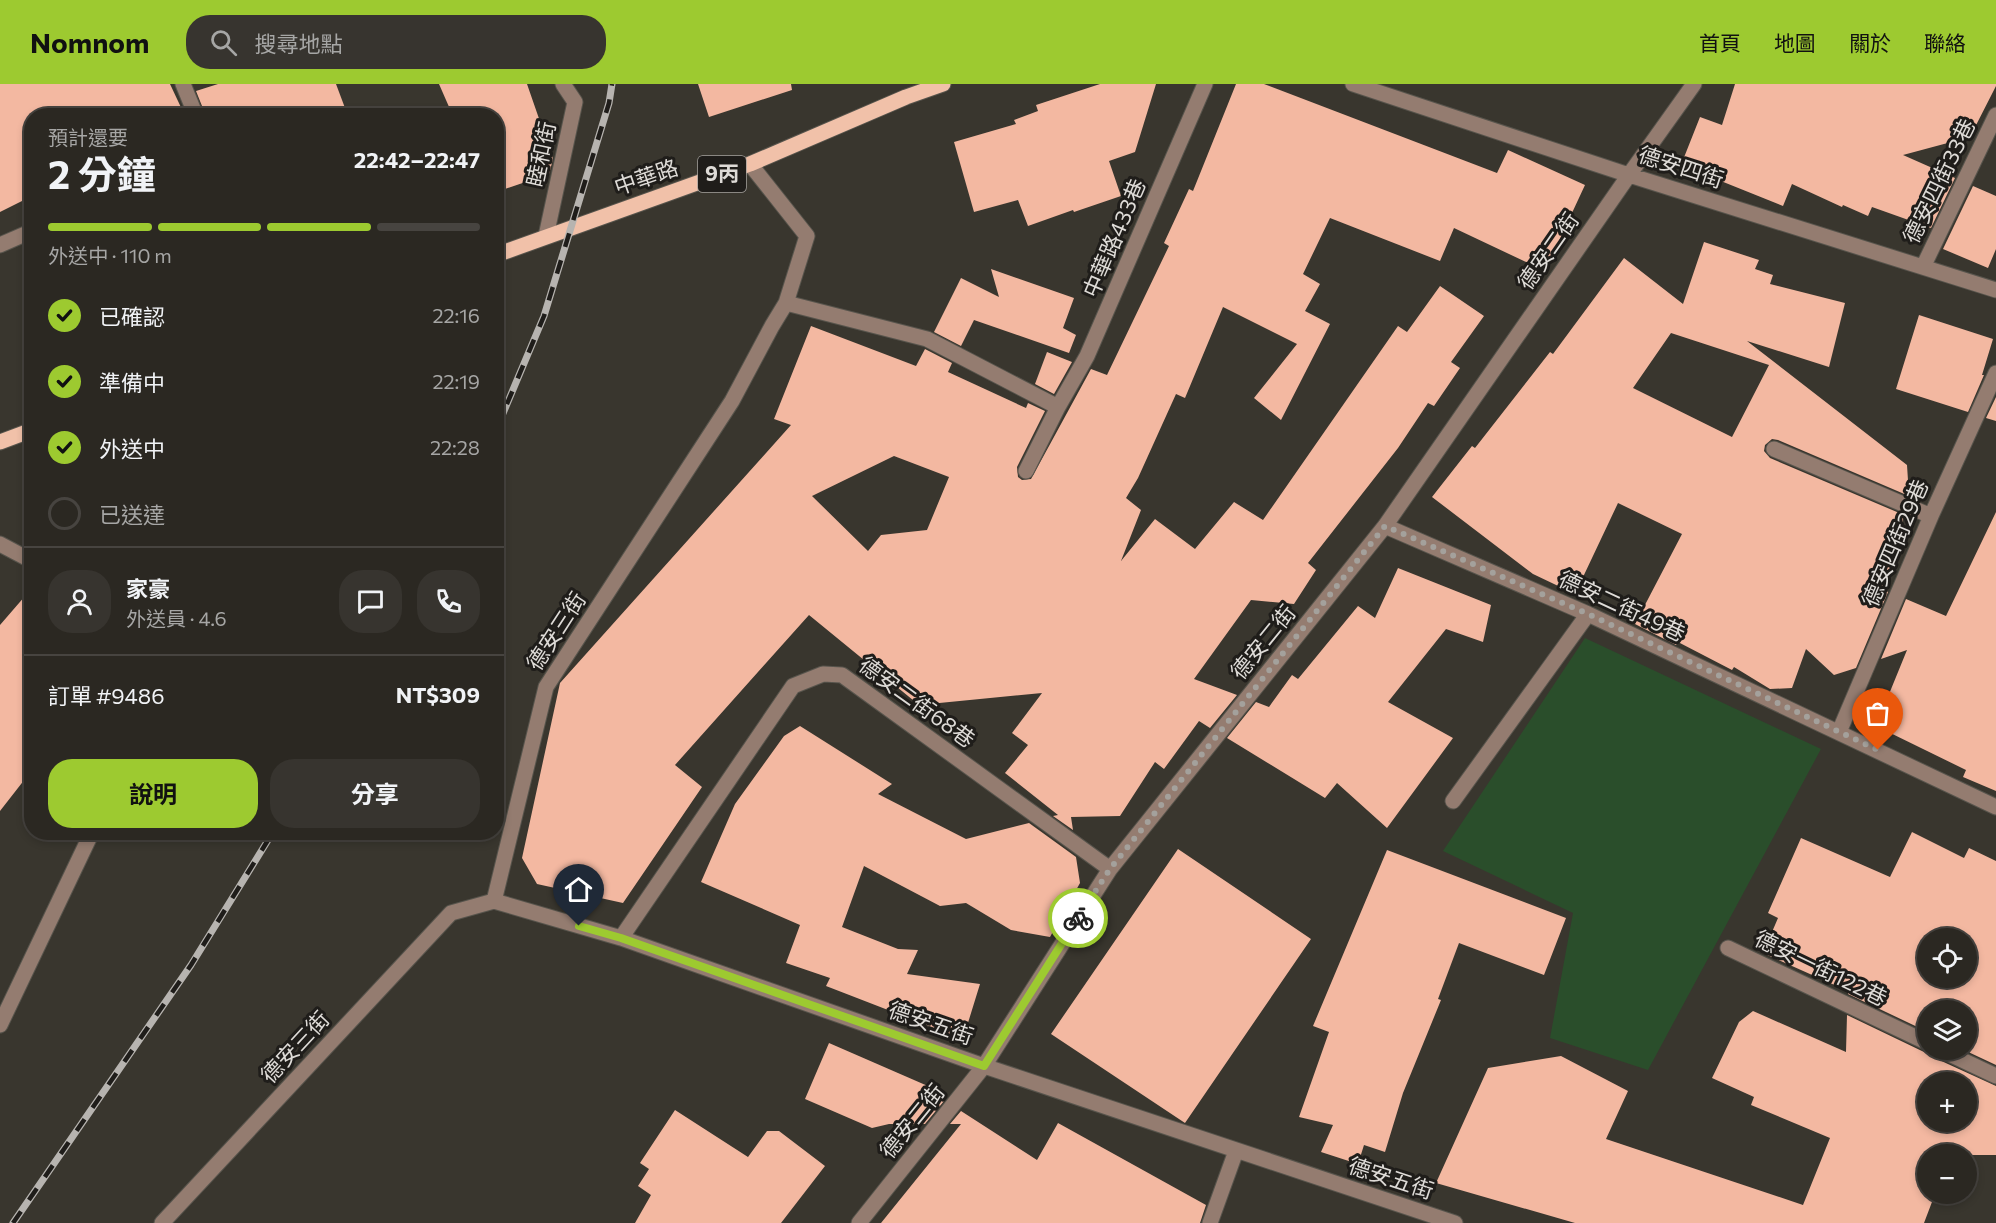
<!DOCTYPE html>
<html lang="zh-TW">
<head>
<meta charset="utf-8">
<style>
  :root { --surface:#2b2822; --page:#37342f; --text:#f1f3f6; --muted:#a6a6a5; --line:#474440; --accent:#9dca30 }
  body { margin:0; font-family:Commissioner,"Noto Sans TC",sans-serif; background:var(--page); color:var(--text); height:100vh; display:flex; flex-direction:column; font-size:22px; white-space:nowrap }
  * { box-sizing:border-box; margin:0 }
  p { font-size:20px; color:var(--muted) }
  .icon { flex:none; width:33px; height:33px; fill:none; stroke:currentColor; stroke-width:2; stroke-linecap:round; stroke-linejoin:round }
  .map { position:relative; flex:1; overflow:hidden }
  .drawer { position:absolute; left:24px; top:24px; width:480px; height:732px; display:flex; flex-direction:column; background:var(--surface); border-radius:24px; box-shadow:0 3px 9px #0003,0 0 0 2px var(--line) }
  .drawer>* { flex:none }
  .tools { position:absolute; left:1917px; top:844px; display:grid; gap:12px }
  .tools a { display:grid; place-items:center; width:60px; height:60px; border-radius:50%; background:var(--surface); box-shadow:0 3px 9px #0003,0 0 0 2px var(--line); font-size:30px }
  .pin { position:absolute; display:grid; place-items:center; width:51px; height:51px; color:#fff; margin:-62px -26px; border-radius:50% 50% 50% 0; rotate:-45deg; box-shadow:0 0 6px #0007 }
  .pin .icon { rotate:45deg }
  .courier { position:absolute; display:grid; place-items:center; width:60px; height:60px; margin:-30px; border:4px solid #9dca30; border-radius:50%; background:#fff; color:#222; box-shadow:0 2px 8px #0007 }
  .overview em { font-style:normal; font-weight:700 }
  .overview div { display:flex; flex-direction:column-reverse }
  .overview { display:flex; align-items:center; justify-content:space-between; height:102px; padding:0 24px }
  h1 { font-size:39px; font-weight:700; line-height:45px }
  .bar { display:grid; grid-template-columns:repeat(4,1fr); gap:9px 6px; align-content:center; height:72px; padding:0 24px }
  .bar i { height:8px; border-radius:4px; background:var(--line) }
  .bar .current { background:var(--accent) }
  .bar p { grid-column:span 4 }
  .line { display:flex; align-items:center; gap:15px; padding:0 24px; border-top:2px solid var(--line) }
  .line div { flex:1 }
  .round { display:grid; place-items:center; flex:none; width:63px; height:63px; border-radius:24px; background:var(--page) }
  ol { padding:0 24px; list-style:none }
  li { display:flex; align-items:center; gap:18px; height:66px }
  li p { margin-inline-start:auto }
  li .icon { padding:6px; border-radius:50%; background:var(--accent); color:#111; stroke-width:4 }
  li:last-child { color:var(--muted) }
  li i { width:33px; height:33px; border:3px solid var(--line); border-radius:50% }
  .primary-button { display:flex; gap:12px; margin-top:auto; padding:12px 24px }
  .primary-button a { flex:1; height:69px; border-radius:24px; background:var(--accent); color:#111; font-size:24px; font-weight:700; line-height:69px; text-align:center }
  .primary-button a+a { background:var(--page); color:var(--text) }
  header { display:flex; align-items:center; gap:36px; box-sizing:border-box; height:84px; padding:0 30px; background:var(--accent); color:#111 }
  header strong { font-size:28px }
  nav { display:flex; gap:33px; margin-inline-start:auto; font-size:21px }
  .search { width:420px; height:54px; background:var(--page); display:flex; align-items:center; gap:15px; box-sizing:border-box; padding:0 21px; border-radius:24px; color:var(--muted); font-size:22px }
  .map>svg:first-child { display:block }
  .green { fill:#2a4e2b }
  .building { fill:#f3b8a1; fill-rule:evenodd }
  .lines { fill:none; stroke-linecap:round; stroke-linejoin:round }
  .minor-casing { stroke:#57544c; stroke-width:17 }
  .major-casing { stroke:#57544c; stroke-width:17 }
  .minor { stroke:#947c70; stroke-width:15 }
  .major { stroke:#f1c1a9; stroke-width:15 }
  .rail-casing { stroke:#b7b4b0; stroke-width:7 }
  .rail { stroke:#1f1d1a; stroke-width:4.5; stroke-dasharray:14; stroke-linecap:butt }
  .done { stroke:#a4a19c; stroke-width:6; stroke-dasharray:0 10.8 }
  .route { stroke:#9dca30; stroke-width:8 }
  .labels { text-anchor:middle; stroke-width:6; stroke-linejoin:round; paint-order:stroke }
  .shield { fill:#1f1d1a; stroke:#a5a29e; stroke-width:1.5 }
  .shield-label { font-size:21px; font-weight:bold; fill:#dedbd7 }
  .street-label { font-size:22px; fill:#dedbd7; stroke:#1f1d1a }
</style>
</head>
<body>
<header>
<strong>Nomnom</strong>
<div class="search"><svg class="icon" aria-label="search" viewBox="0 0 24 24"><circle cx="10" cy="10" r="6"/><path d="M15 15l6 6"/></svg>搜尋地點</div>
<nav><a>首頁</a><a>地圖</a><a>關於</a><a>聯絡</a></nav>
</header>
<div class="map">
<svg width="1996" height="1139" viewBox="0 0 1996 1139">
  <rect width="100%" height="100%" fill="#39362e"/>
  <path class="green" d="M1585 554 1821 665 1648 986 1550 954 1573 829 1443 767Z"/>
  <path class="building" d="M0 0H170L185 32H32V112L0 128Z
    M218 0H336L348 32H206L196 7Z
    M439 0H527L553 75 549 90 496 108V32H453Z
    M698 0H791L792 6 709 33Z
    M1100 0H1156L1135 68 1109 77 1121 112 1074 128 1073 126 1028 142 1018 116 974 128 954 58 1016 40 1014 36 1038 27 1036 21Z
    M1236 0H1264L1497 89 1508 66 1585 101 1545 187 1454 144 1440 177 1330 134 1303 190 1320 200 1305 227 1330 240 1281 336 1254 314 1297 260 1223 223 1185 314 1176 310 1138 394 1126 414 1141 426 1121 477 1155 435 1195 465 1234 418 1263 436 1398 242 1407 248 1440 202 1484 232 1451 278 1460 284 1434 322 1428 319 1398 364 1308 479 1316 486 1294 520 1251 516 1194 595 1237 611 1210 644 1199 637 1164 685 1155 678 1120 732 1071 733 1073 746 1053 732 1058 731 1005 689 1028 661 1012 649 1042 609 919 621 809 531 675 681 702 703 623 819 537 800 522 774 560 599 791 341 774 335 811 242 916 282 925 265 952 279 948 288 1026 324 1028 319 1045 327 1017 383 1018 393 1022 396 1031 395 1091 285 1107 291 1169 162 1164 159 1189 105 1193 107ZM894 372 949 393 927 446 881 451 868 467 812 412Z
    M1735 0H1996V2L1970 53 1903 71 1955 94 1931 144 1872 123 1868 132 1843 121 1842 123 1792 100 1783 122 1681 81 1700 33 1722 41Z
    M1973 102 1996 112V165L1988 184 1943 165Z
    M1704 158 1759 176 1755 185 1773 191 1770 200 1845 219 1829 283 1747 257 1907 381 1909 412 1778 356 1772 355 1765 361 1764 367 1770 374 1904 431 1885 506 1888 508 1856 584 1834 591 1806 565 1792 604 1770 605 1734 583 1732 586 1678 558 1676 561 1635 540 1682 450 1618 419 1575 510 1533 490 1432 413 1472 362 1475 364 1550 268 1553 270 1624 174 1683 220ZM1671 249 1769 281 1732 353 1633 304Z
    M991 185 1074 214 1063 244 1076 251 1069 269 974 236 961 262 934 248 961 194 999 213Z
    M1919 231 1993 255 1982 291H1984L1968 328 1896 305Z
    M1047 268 1072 278 1054 310 1035 300Z
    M1996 313V337L1986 334Z
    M1996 428V707L1963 693 1966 686 1876 642 1907 566 1881 575 1906 515 1946 532Z
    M1398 484 1491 521 1483 558 1446 545 1388 618 1453 654 1387 744 1337 699 1325 714 1227 654 1256 618 1269 623 1292 591 1298 595 1358 522 1375 534Z
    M32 504V686L0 727V541Z
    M800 642 892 700 878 710 966 755 1029 739 1076 773 1080 799 1050 853 1011 846 966 819 940 822 864 782 842 843 898 865 918 866 907 890 980 900 963 955 826 902 830 894 786 879 800 841 701 798 735 720 784 652Z
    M1912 748 1964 774 1969 764 1996 777V981L1964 966H1966V927H1928V948L1848 910V907L1763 869 1778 834 1768 829 1801 754 1890 793ZM1928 855H1966V894H1928Z
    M1178 765 1311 855 1185 1039 1051 950Z
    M1387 766 1566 834 1544 891 1459 859 1438 915 1441 916 1403 1009 1385 1068 1364 1061 1358 1080 1321 1068 1333 1041 1299 1033 1329 948 1313 942Z
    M1753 927 1846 968 1847 931 1924 968H1932L1937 975 1996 1002V1071H1928V1110H1935L1924 1139H1575L1436 1099 1488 984 1561 972 1628 1007 1606 1055 1803 1121 1830 1054 1751 1021 1754 1013 1712 994 1739 938ZM1928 999H1966V1038H1928Z
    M829 959 937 1006 935 1011 944 1017 925 1040H889L872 1044 805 1015Z
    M675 1026 748 1073 767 1047H779L825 1082 781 1139H635L651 1111 638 1102 649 1085 640 1079Z
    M961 1027 1037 1076 1058 1039 1206 1121 1200 1139H881L961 1040H950Z"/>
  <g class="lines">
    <defs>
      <path id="minor" d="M183 0 196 32
        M1353 0 1629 91 1996 206
        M546 152 575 18 563 0
        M0 161 32 147
        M1923 183 1996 31
        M786 219 927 255 1058 323
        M1774 365 1931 432
        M1026 387 1058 323 1087 272 1205 0
        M1385 442 1588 530 1996 723
        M0 460 32 477
        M1839 648 1931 432 1996 289
        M1453 717 1588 530
        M494 817 621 854 984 982 1455 1139
        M621 854 793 602 823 590 842 591 1110 785
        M1728 864 1928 959
        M0 941 92 748
        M1941 966 1996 992
        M162 1139 451 829 494 817 546 603 732 317 772 242 786 219 807 152 750 80
        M859 1139 984 982 1110 785 1385 442 1629 91 1694 0
        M1210 1139 1236 1067"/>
      <path id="major" d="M496 171 750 80 906 13 943 0
        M0 358 32 346"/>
    </defs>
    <use href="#minor" class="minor-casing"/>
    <use href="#major" class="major-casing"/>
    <use href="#minor" class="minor"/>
    <use href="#major" class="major"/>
    <defs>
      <path id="rail" d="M496 346 544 232 609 19 612 0
        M13 1139 191 881 273 748"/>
    </defs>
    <use href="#rail" class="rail-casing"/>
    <use href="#rail" class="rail"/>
  </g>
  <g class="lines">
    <path class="done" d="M1078 834 1110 785 1385 442 1588 530 1878 666"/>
    <path class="route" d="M579 842 621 854 984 982 1078 834"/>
  </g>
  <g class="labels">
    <rect class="shield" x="698" y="72" width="48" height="36" rx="4.5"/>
    <g class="shield-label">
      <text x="722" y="97">9丙</text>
    </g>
    <g class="street-label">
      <text transform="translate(541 70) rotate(-78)" y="8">睦和街</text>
      <text transform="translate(1681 83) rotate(18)" y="8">德安四街</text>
      <text transform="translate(646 93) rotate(-19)" y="8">中華路</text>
      <text transform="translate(1939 97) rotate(-64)" y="8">德安四街33巷</text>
      <text transform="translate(1114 154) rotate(-67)" y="8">中華路433巷</text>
      <text transform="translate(1548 167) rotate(-55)" y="8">德安二街</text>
      <text transform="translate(1895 459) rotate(-67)" y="8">德安四街29巷</text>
      <text transform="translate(1622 522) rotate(25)" y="8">德安二街49巷</text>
      <text transform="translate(556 547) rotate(-57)" y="8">德安三街</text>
      <text transform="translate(1263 558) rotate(-51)" y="8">德安二街</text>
      <text transform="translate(917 618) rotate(36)" y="8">德安二街68巷</text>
      <text transform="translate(1821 884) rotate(26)" y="8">德安一街122巷</text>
      <text transform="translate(931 939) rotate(19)" y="8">德安五街</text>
      <text transform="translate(295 963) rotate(-47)" y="8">德安三街</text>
      <text transform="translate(912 1037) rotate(-51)" y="8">德安二街</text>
      <text transform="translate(1391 1094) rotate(18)" y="8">德安五街</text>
    </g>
  </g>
</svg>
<div class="tools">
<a><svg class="icon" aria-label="locate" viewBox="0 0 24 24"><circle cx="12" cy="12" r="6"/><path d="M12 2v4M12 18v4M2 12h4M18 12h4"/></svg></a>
<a><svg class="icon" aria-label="layers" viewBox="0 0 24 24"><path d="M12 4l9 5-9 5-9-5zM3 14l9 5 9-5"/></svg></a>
<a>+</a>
<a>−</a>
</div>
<div class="pin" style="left:1878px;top:666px;background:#ea580c"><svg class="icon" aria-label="bag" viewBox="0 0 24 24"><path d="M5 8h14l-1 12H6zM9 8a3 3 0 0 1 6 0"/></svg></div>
<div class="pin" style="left:579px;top:842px;background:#1f2937"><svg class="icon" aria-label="home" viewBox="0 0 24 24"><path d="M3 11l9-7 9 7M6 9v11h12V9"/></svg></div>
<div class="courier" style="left:1078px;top:834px"><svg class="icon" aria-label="bike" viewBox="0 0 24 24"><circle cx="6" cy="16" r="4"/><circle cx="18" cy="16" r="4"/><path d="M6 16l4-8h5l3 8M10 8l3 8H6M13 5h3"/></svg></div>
<section class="drawer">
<div class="overview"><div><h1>2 分鐘</h1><p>預計還要</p></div><em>22:42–22:47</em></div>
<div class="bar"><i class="current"></i><i class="current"></i><i class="current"></i><i></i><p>外送中 · 110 m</p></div>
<ol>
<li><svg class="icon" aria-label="check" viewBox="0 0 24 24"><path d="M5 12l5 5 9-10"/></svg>已確認<p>22:16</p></li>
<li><svg class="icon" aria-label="check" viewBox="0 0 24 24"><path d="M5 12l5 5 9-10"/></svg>準備中<p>22:19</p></li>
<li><svg class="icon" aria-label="check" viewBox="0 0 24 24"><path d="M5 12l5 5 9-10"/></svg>外送中<p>22:28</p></li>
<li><i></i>已送達</li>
</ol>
<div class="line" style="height:108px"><a class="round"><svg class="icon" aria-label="person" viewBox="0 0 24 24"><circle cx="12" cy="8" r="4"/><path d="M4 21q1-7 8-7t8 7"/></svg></a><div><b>家豪</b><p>外送員 · 4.6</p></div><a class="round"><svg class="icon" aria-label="chat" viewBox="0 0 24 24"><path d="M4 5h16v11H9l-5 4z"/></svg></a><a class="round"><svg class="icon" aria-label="phone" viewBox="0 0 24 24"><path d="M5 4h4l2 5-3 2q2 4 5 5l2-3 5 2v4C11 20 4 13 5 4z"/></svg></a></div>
<div class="line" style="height:78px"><div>訂單 #9486</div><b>NT$309</b></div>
<div class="primary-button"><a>說明</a><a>分享</a></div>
</section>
</div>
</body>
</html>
